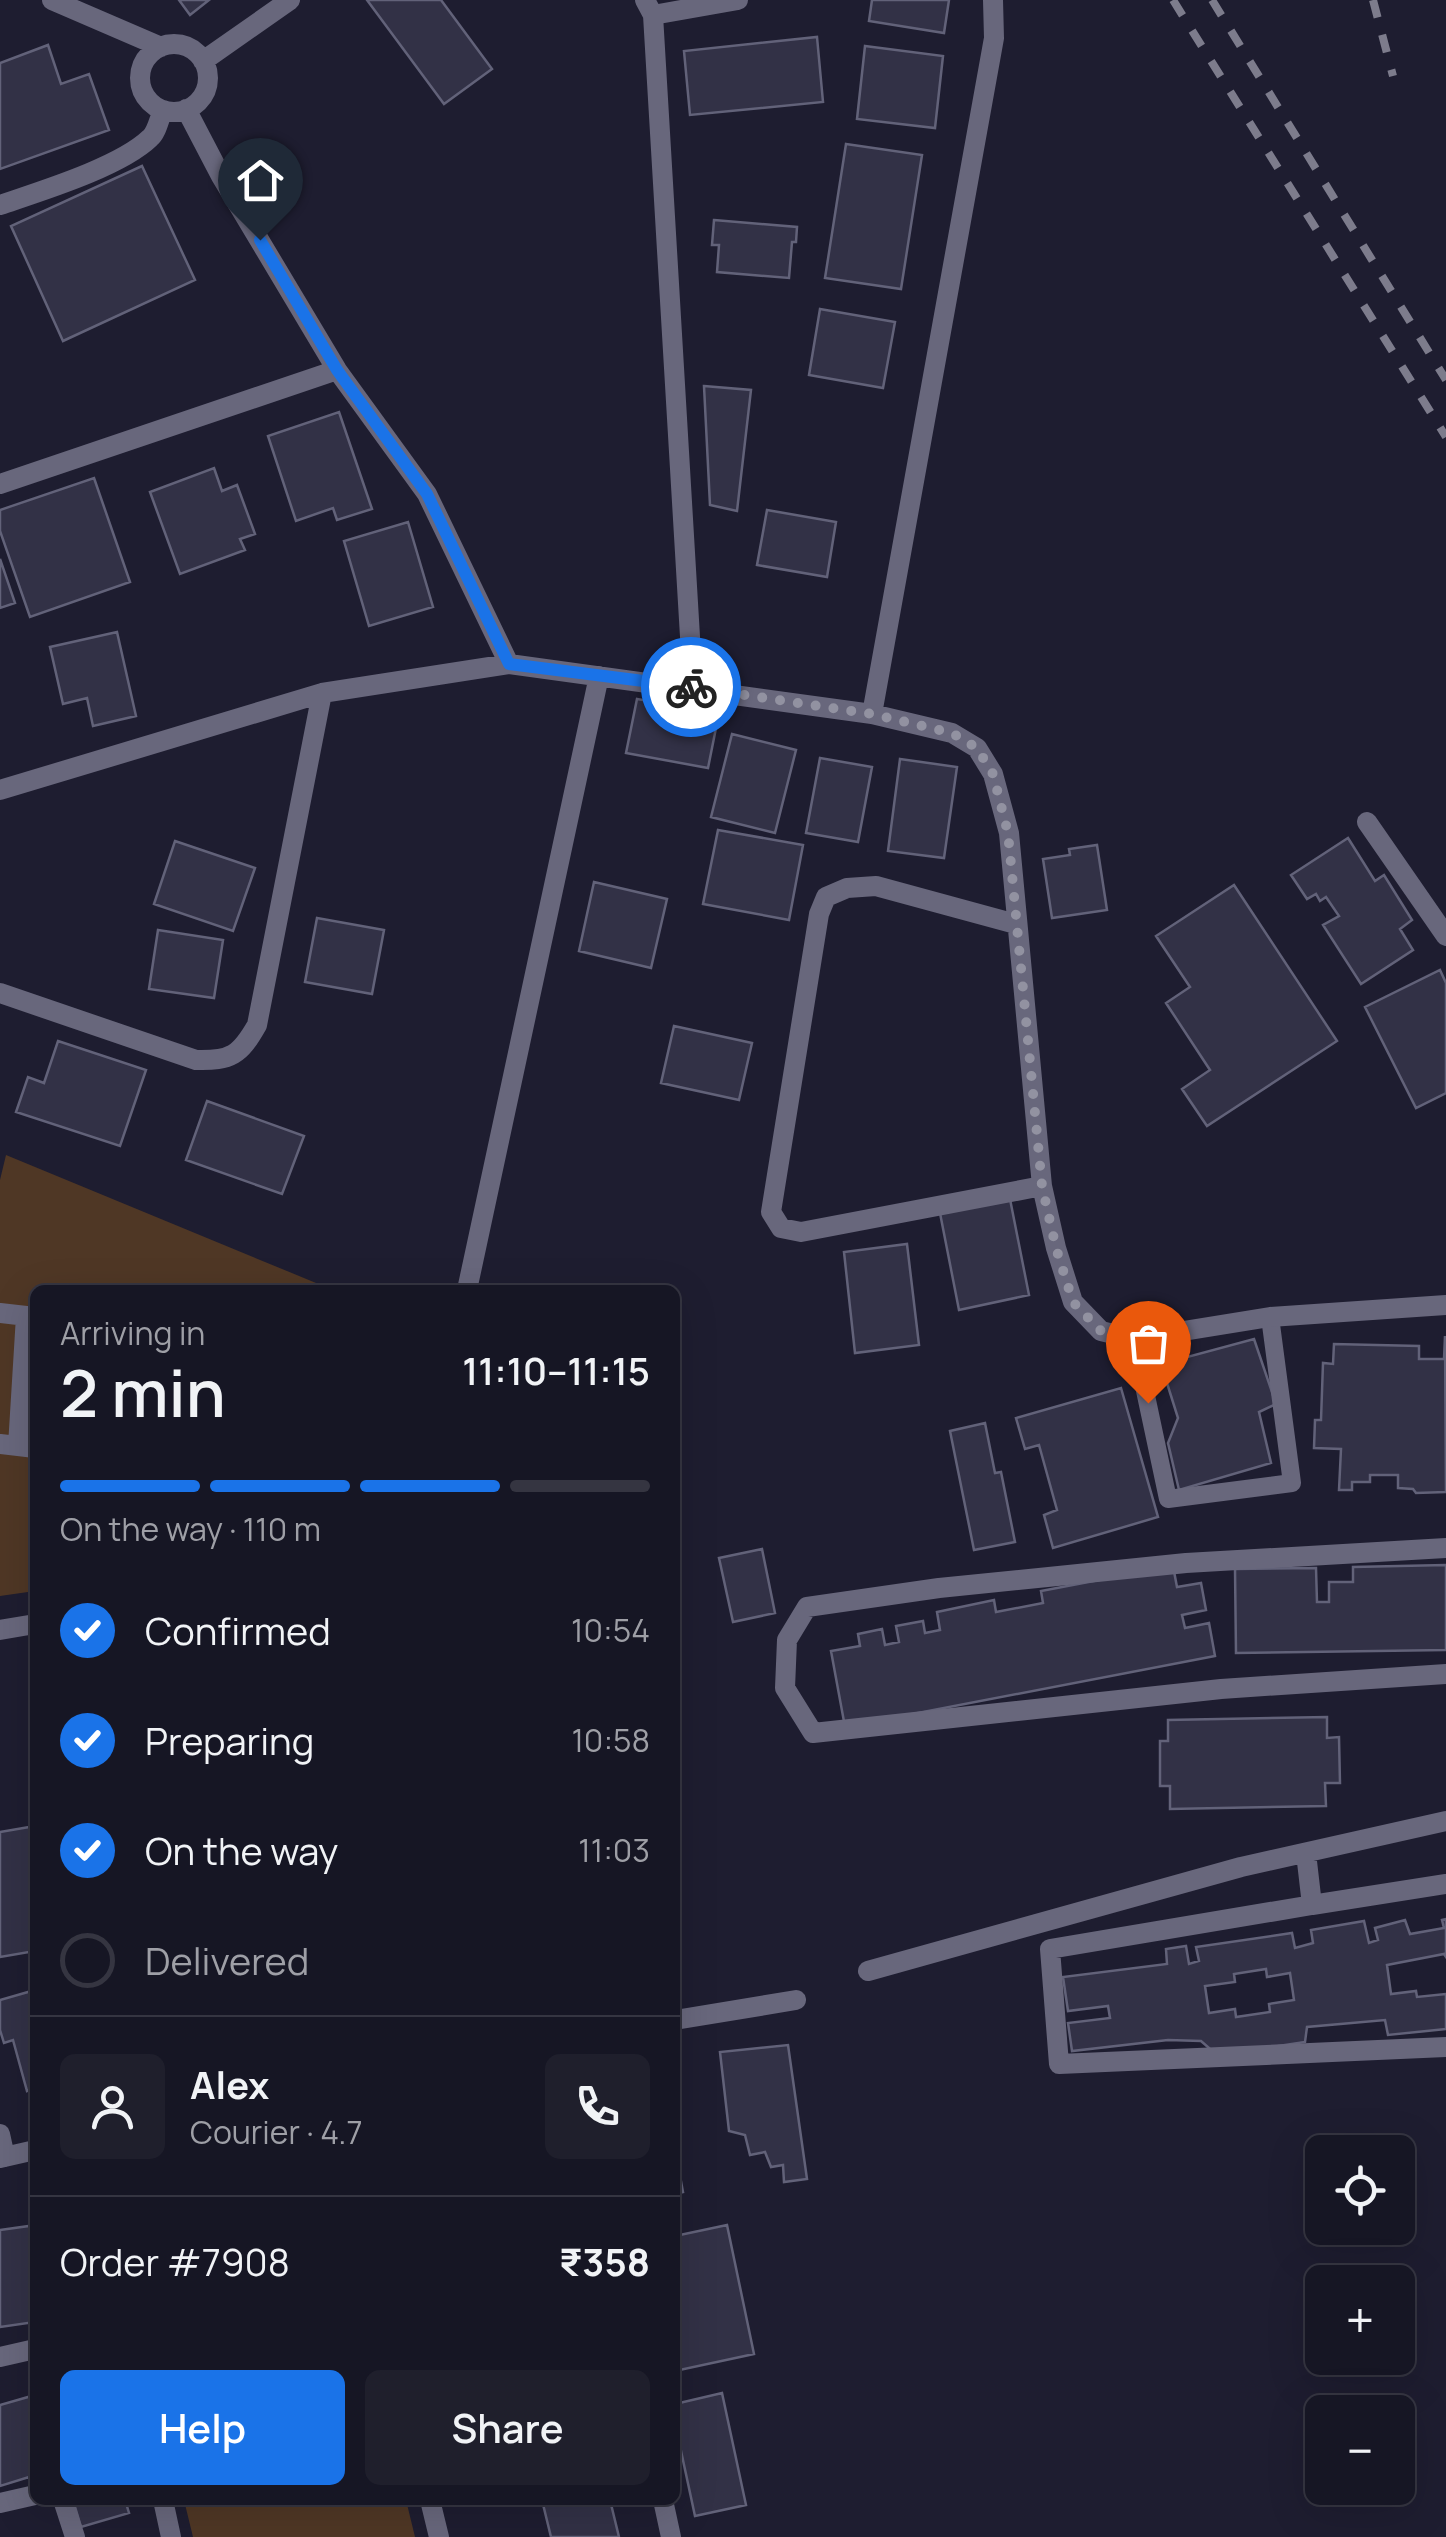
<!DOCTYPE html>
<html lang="en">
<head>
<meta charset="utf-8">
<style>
  :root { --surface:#161624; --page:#1f1f2c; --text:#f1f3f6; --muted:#9e9fa6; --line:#353541; --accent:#1a73e8 }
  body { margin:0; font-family:Manrope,sans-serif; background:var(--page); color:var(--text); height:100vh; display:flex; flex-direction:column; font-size:38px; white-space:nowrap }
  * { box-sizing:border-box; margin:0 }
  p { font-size:32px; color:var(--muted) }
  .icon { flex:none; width:55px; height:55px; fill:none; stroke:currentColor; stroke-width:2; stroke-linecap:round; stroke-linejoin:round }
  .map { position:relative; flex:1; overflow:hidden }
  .panel { position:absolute; left:30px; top:1285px; width:650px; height:1220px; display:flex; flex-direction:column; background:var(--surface); border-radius:15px; box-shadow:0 10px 40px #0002,0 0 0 2px var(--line) }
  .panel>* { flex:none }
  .buttons { position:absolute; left:1305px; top:2135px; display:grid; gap:20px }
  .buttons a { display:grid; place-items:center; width:110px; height:110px; border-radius:15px; background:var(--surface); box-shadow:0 10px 40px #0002,0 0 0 2px var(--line); font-size:50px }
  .pin { position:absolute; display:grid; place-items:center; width:85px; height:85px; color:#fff; margin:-102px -42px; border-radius:50% 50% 50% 0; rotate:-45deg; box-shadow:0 0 10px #0007 }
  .pin .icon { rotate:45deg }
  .courier { position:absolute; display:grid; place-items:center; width:100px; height:100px; margin:-50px; border:8px solid #1a73e8; border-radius:50%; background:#fff; color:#222; box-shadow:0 2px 12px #0007 }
  .overview em { font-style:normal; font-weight:600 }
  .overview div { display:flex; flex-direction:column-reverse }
  .overview { display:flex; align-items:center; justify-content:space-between; height:170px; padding:0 30px }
  h1 { font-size:65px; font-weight:600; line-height:75px }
  .bar { display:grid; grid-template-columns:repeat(4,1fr); gap:15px 10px; align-content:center; height:120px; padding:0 30px }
  .bar i { height:12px; border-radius:8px; background:var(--line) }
  .bar .active { background:var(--accent) }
  .bar p { grid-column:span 4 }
  .line { display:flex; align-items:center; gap:25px; padding:0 30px; border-top:2px solid var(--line) }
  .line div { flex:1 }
  .round { display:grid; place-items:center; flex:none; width:105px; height:105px; border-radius:15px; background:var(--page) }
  ol { padding:0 30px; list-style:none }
  li { display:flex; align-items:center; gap:30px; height:110px }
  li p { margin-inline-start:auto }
  li .icon { padding:10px; border-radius:50%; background:var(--accent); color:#fff; stroke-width:4 }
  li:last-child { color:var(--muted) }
  li i { width:55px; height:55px; border:5px solid var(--line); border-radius:50% }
  .action { display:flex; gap:20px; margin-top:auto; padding:20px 30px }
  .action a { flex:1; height:115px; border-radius:15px; background:var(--accent); color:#fff; font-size:40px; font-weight:600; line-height:115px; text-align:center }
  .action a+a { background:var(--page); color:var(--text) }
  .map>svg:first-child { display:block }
  .green { fill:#4f3725 }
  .building { fill:#323146; stroke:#626279; stroke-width:2.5; fill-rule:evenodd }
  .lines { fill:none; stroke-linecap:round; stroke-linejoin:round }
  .lane { stroke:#68677c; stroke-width:18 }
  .street { stroke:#68677c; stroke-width:20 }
  .rail { stroke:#7d7c8c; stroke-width:8; stroke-dasharray:18 18; stroke-linecap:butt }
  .done { stroke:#9292a1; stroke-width:10; stroke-dasharray:0 18 }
  .route { stroke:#1a73e8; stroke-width:12 }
</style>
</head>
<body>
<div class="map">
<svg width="1446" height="2537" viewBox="0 0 1446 2537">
  <rect width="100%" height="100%" fill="#1e1d30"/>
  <path class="green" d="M6 1155 333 1290H35V1591L0 1596V1180Z
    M184 2500H406L415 2537H193Z"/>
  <path class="building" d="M179 0H209L190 15Z
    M367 0H441L492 69 444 104Z
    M872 0H949L944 33 869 21Z
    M817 37 823 102 690 115 684 51Z
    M48 45 61 84 89 74 109 130 0 169V63Z
    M865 46 943 56 935 128 857 119Z
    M846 144 922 155 901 289 825 278Z
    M142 166 195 280 63 341 11 226Z
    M714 220 797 227 796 242H792L789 278 717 272 719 245H712Z
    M820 309 895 322 883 388 809 375Z
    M704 386 751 390 737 511 710 505Z
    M339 412 372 509 337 520 333 508 296 521 268 436Z
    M214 468 222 491 237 485 255 534 240 539 245 550 180 574 150 492Z
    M94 478 130 582 30 617 0 531V510Z
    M767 510 836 522 827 577 757 565Z
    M408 522 433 607 369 626 344 541Z
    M0 559 15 603 0 608Z
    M117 632 136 716 93 726 87 698 63 704 50 647Z
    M637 699 719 713 708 768 626 753Z
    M732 734 796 750 775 833 711 817Z
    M820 758 872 767 858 842 806 833Z
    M900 759 957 767 944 858 888 851Z
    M718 830 803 845 789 920 703 904Z
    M1348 838 1375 881 1384 875 1412 920 1400 929 1413 950 1361 984 1323 925 1339 916 1326 897 1320 901 1316 894 1307 899 1291 875Z
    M175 841 255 868 233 931 154 904Z
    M1097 845 1107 910 1052 918 1043 859 1070 855 1069 849Z
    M594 882 667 899 651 968 579 951Z
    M1234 885 1337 1041 1207 1126 1182 1089 1210 1070 1166 1003 1190 987 1156 936Z
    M317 918 384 930 372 994 305 982Z
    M158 930 223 940 214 998 149 989Z
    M1440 970 1446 983V1093L1416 1108 1365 1007Z
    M674 1026 752 1043 739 1100 661 1083Z
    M58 1041 146 1070 120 1146 16 1112 28 1077 44 1083Z
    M207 1101 304 1136 282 1194 186 1160Z
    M1009 1194 1029 1295 959 1310 939 1208Z
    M907 1244 919 1345 855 1353 844 1252Z
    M1445 1336 1446 1492 1416 1493 1413 1489 1398 1488V1475H1370V1482H1352V1490H1339L1341 1449 1314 1448 1315 1420H1321L1323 1363 1333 1364 1334 1344 1419 1346V1359H1444Z
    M1254 1339 1276 1404 1259 1412 1271 1463 1179 1490 1168 1443 1178 1418 1161 1364Z
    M1121 1388 1158 1517 1053 1548 1044 1515 1057 1510 1039 1445 1025 1449 1016 1418Z
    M985 1423 995 1473 1001 1472 1015 1542 974 1550 950 1431Z
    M762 1549 775 1613 733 1622 719 1558Z
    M1446 1565V1650L1236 1653 1235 1569 1316 1568 1317 1602H1329V1582H1353V1567Z
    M1173 1566 1177 1587 1201 1583 1206 1610 1182 1615 1185 1628 1209 1623 1215 1656 845 1727 831 1651 860 1646 858 1634 882 1629 885 1645 899 1642 896 1626 923 1621 925 1633 940 1630 937 1612 994 1600 996 1612 1043 1603 1041 1591Z
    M1327 1717V1738L1339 1737 1340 1783H1325L1326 1806 1170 1809V1786H1160V1741H1168V1720Z
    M35 1826V1951L0 1957V1832Z
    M1446 1919V1957L1444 1954 1387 1965 1391 1994 1416 1991 1417 1997 1446 1994V2029L1388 2035 1385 2020 1307 2027 1305 2042 1217 2055 1201 2041 1168 2040 1072 2051 1068 2023 1110 2018 1108 2006 1068 2011 1063 1977 1167 1964 1166 1949 1186 1946 1189 1964 1199 1961 1196 1947 1292 1933 1295 1948 1313 1943 1311 1930 1364 1921 1369 1943 1378 1940 1375 1928 1405 1920 1410 1934 1444 1928 1442 1920ZM1266 1969 1267 1977 1290 1973 1294 2000 1269 2004 1270 2012 1236 2017 1235 2009 1209 2013 1205 1986 1235 1982 1234 1974Z
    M35 1990V2088L27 2091 13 2040 4 2043 0 2030V2000Z
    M788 2045 807 2179 784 2182 783 2165 771 2167 765 2152 750 2155 745 2135 729 2131 720 2052Z
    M675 2149 683 2192 675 2194Z
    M727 2225 754 2354 675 2371V2236Z
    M29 2226 35 2267V2322L0 2327V2230Z
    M722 2393 746 2505 695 2516 675 2423V2404Z
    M35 2395V2487L29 2477 0 2486V2405Z
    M73 2500H125L129 2513 81 2527Z
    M542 2500H610L619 2537H551Z"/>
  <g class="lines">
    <path class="lane" d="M1134 1339 1168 1499 1292 1483 1270 1317"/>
    <path class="street" d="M52 0 161 47
      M645 0 653 15 693 687
      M653 15 738 0
      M140 78a34 34 0 1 1 68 0a34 34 0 1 1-68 0Z
      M203 61 290 0
      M186 109 221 176 337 370 427 494 509 664
      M0 205C41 191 120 167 150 138 157 132 159 119 163 110
      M0 484 337 370
      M872 714 994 38 993 0
      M0 790 322 693 509 664 872 714 952 733 977 748 993 774 1009 833 1042 1186 1056 1248 1073 1302 1101 1331 1134 1339 1270 1317 1446 1305
      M1367 822 1446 936
      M1016 924 876 886 847 888 826 897 819 914 771 1212 781 1228 801 1232 1042 1186
      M0 993 196 1060C231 1061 240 1055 257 1025L322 693
      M467 1290 599 676
      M0 1313 35 1317
      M0 1444 35 1448
      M18 1446 26 1316
      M1446 1548 1186 1563 939 1588 807 1607 787 1640 785 1688 813 1733 1221 1689 1446 1674
      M0 1630 35 1624
      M1306 1853 1312 1905 1050 1949 1059 2064 1446 2047
      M1312 1905 1446 1884
      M868 1971 1241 1867 1446 1821
      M675 2020 796 2000
      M0 2134 5 2157
      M0 2158 35 2150
      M0 2357 35 2349
      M63 2500 75 2537
      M163 2500 171 2537
      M430 2500 439 2537
      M663 2500 671 2537
      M0 2503 35 2495"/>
    <path class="rail" d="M1173 0 1446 437
      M1212 0 1446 380
      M1373 0 1393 76"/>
  </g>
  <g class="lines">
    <path class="done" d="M691 687 872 714 952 733 977 748 993 774 1008 833 1042 1186 1056 1248 1073 1302 1101 1331 1134 1339 1148 1403"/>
    <path class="route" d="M260 240 337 370 427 494 509 664 691 687"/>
  </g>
</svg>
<div class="buttons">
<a><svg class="icon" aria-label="locate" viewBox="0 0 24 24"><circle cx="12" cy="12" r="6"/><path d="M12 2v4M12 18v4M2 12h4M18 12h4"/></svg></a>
<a>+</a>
<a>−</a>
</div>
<div class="pin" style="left:1148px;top:1403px;background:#ea580c"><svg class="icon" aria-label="bag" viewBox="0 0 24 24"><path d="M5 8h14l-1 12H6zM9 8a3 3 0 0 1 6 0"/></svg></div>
<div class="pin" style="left:260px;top:240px;background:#1f2937"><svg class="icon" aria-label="home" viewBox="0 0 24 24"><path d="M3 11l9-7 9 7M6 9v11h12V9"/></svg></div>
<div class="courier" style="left:691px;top:687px"><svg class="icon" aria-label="bike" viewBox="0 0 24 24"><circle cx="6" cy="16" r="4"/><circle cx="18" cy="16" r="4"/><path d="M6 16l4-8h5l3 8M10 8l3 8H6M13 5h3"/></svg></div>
<section class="panel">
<div class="overview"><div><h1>2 min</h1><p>Arriving in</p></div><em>11:10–11:15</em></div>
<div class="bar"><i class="active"></i><i class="active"></i><i class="active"></i><i></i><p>On the way · 110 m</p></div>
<ol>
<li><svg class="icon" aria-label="check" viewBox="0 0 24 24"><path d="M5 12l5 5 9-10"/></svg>Confirmed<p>10:54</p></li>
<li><svg class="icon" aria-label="check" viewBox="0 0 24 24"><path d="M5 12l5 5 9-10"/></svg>Preparing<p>10:58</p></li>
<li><svg class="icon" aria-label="check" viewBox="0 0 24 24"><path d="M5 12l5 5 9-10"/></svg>On the way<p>11:03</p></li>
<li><i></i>Delivered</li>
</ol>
<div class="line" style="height:180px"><a class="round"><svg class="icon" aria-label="person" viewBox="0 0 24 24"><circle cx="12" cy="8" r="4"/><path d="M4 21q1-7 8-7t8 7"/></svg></a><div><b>Alex</b><p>Courier · 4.7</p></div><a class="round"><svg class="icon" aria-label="phone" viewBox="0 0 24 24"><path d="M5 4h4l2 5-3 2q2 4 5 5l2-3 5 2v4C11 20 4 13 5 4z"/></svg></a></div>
<div class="line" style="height:130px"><div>Order #7908</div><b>₹358</b></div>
<div class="action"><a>Help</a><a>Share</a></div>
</section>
</div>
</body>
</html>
